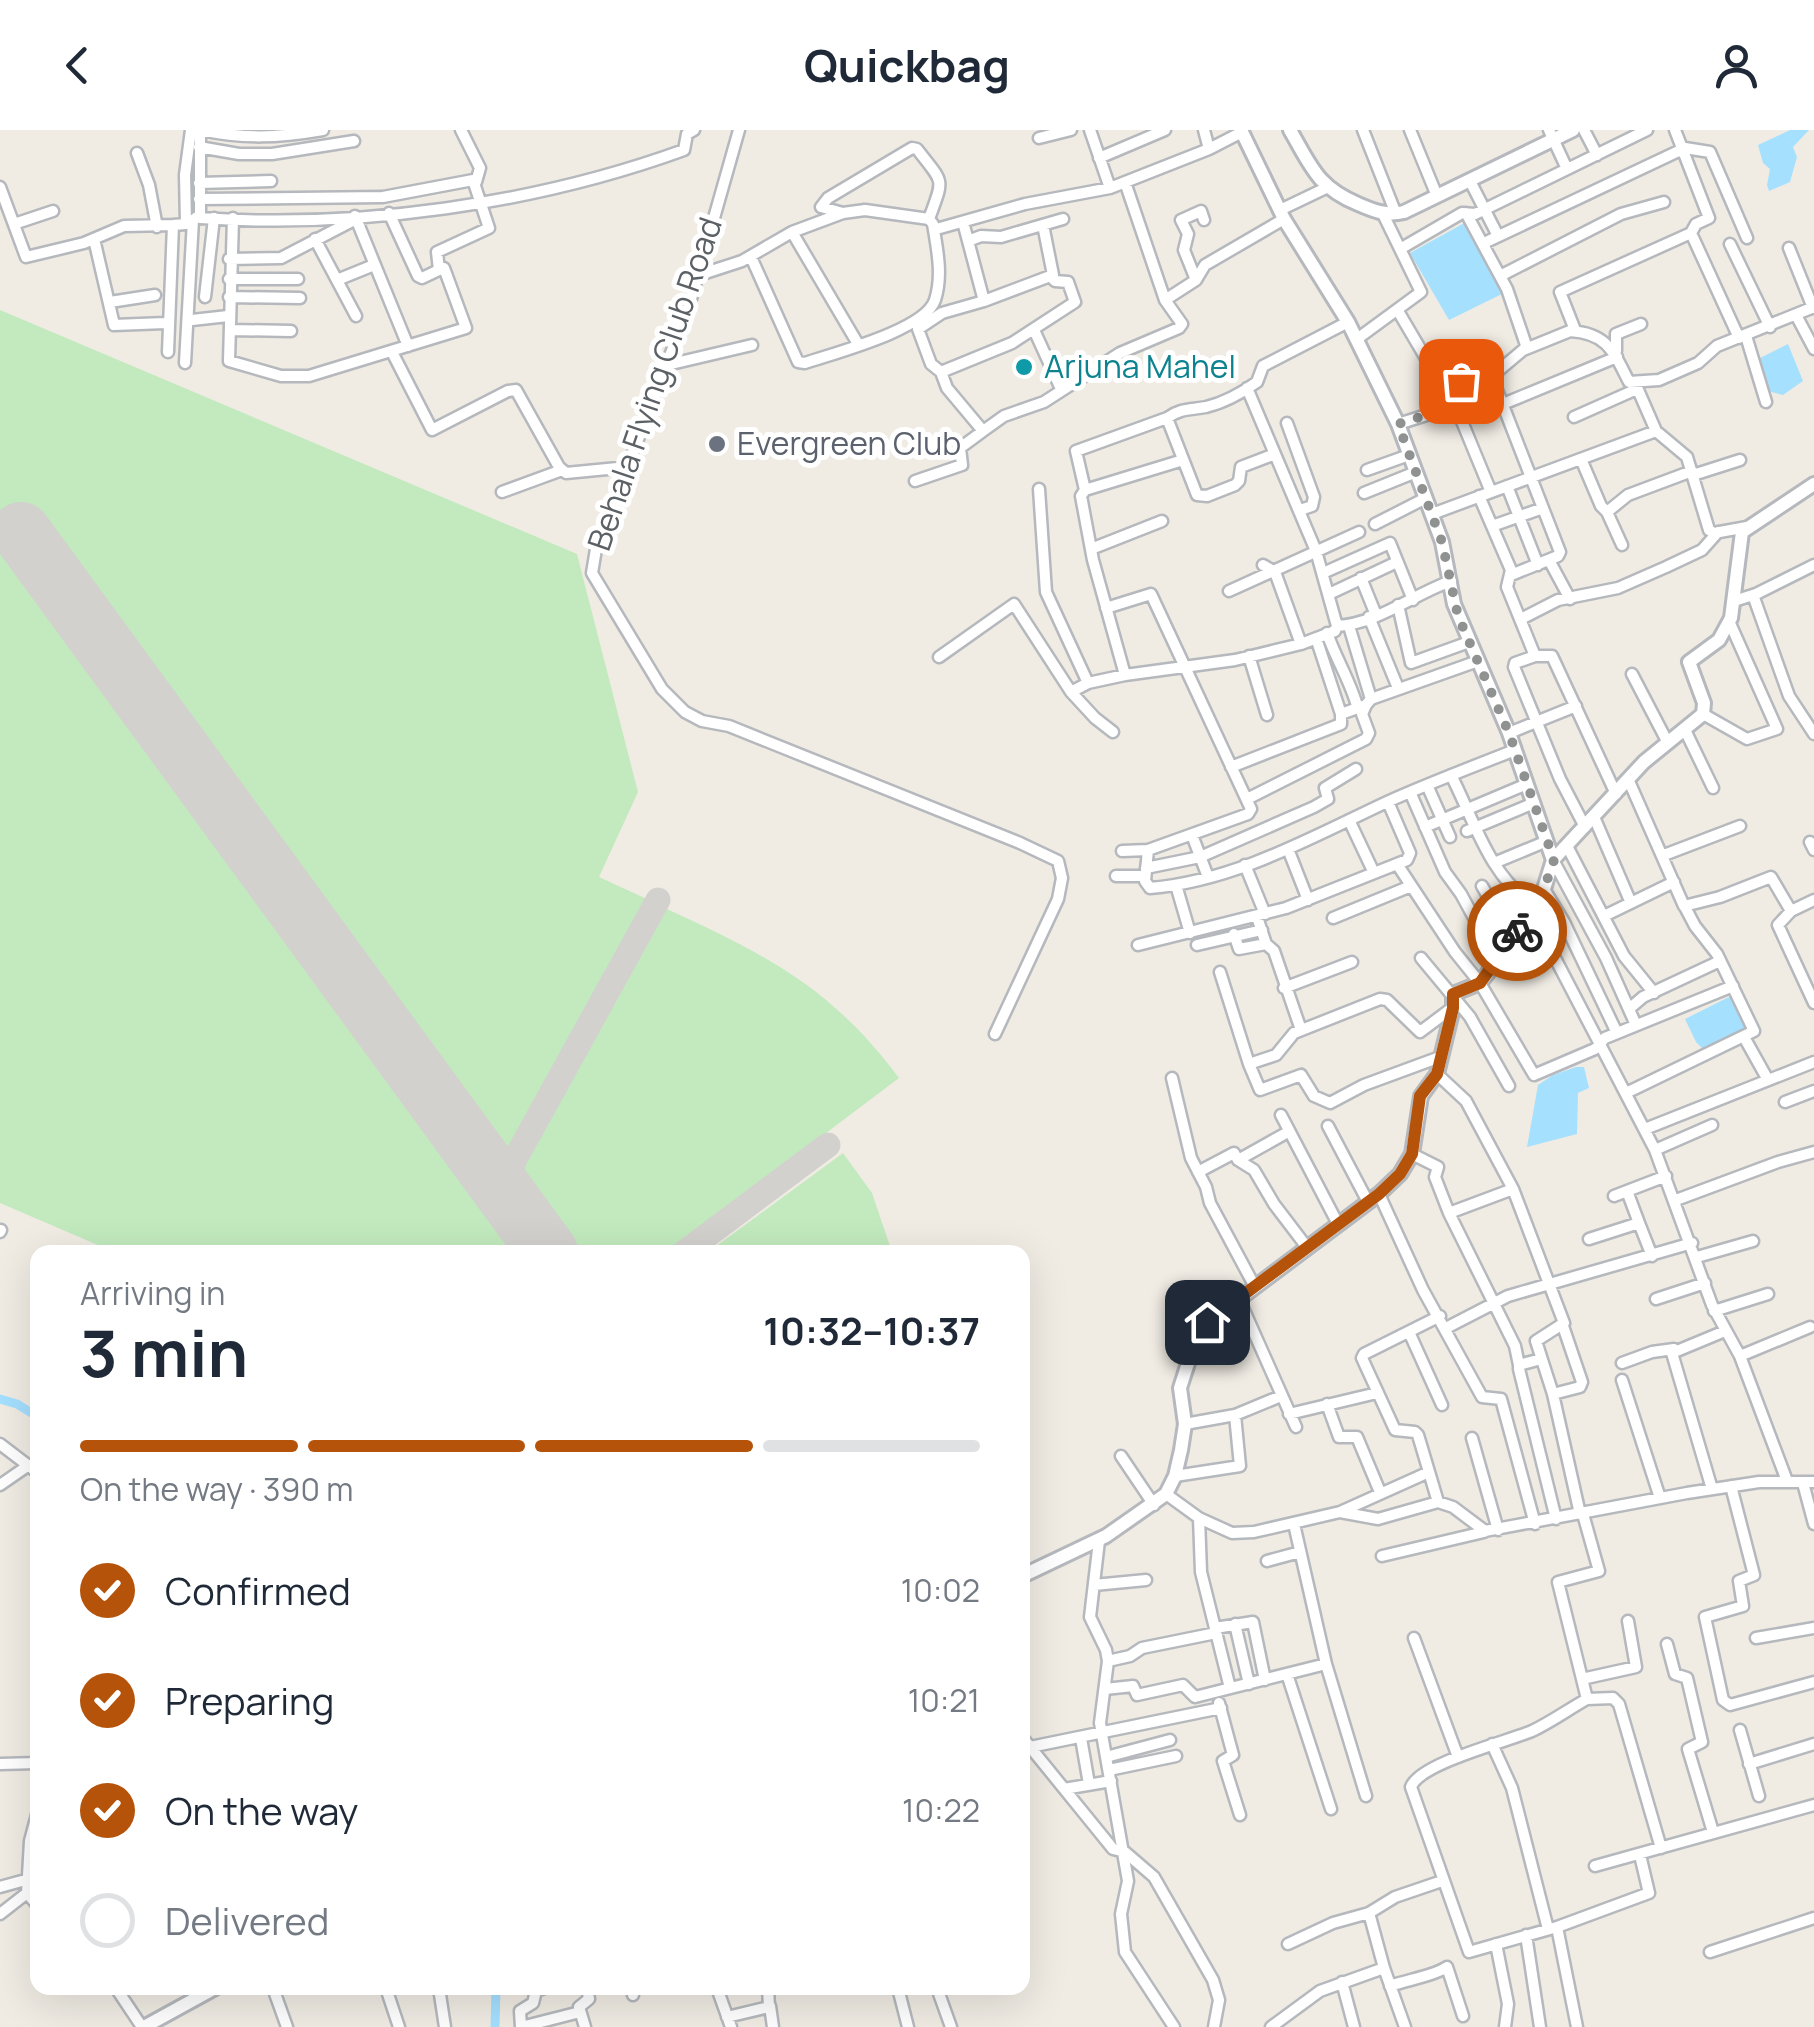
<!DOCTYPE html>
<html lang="en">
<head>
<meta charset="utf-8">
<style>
  :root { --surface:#fff; --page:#f2f2f3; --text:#1f2937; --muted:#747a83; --line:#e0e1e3; --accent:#b45309 }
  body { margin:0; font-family:Manrope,sans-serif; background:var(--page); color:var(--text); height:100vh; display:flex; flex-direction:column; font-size:38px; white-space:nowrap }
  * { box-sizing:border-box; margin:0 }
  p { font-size:32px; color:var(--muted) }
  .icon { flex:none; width:55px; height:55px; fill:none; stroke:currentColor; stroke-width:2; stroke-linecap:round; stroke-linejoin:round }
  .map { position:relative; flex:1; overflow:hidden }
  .details { position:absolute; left:30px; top:1115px; width:1000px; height:750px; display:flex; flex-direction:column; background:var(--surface); border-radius:20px; box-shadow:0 10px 40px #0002 }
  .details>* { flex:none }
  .pin { position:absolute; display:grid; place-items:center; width:85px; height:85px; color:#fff; margin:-42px; border-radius:20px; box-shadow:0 5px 15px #0006 }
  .courier { position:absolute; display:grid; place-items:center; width:100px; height:100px; margin:-50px; border:8px solid #b45309; border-radius:50%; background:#fff; color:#222; box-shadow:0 2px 12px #0007 }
  .head em { font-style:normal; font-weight:700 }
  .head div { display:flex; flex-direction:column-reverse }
  .head { display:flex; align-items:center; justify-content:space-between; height:170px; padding:0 50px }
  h1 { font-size:65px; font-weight:700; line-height:75px }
  .bar { display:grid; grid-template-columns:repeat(4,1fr); gap:15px 10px; align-content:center; height:120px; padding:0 50px }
  .bar i { height:12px; border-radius:8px; background:var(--line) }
  .bar .active { background:var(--accent) }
  .bar p { grid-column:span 4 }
  ol { padding:0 50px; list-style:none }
  li { display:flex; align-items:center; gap:30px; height:110px }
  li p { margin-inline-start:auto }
  li .icon { padding:10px; border-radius:50%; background:var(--accent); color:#fff; stroke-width:4 }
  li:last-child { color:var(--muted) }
  li i { width:55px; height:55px; border:5px solid var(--line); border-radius:50% }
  header { display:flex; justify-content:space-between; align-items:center; height:130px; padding:0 50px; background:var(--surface); font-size:45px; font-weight:700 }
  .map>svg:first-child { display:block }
  .green { fill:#c2eabe }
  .water { fill:#a5e0ff }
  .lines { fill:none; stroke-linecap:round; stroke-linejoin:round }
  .canal { stroke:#a5e0ff; stroke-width:9 }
  .taxiway { stroke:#d2d1ce; stroke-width:25 }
  .runway { stroke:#d2d1ce; stroke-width:60 }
  .minor-casing { stroke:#b5b8bc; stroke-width:15 }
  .tertiary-casing { stroke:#b5b8bc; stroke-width:18 }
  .minor { stroke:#fff; stroke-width:10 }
  .tertiary { stroke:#fff; stroke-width:12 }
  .done { stroke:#909292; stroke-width:10; stroke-dasharray:0 18 }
  .route { stroke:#b45309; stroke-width:12 }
  .culture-dot { fill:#0f9aa8; stroke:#fff; stroke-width:4 }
  .worship-dot { fill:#6b7280; stroke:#fff; stroke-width:4 }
  .labels { text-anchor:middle; stroke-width:10; stroke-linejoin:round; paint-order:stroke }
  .culture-label { font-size:32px; fill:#0d838f; stroke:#fff; text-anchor:start }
  .street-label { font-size:32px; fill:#5c6166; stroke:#fff }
  .worship-label { font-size:32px; fill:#5b616d; stroke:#fff; text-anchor:start }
</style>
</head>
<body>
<header><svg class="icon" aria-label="back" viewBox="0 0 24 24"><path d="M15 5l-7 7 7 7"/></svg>Quickbag<svg class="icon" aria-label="person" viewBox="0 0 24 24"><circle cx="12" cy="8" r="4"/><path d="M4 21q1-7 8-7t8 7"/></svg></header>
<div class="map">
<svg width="1814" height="1897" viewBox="0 0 1814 1897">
  <rect width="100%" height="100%" fill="#f0ece4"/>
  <path class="green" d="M0 180 577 424 638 662 599 747 649 770 505 1025 36 391 4 414 530 1122H114L0 1073Z
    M667 779C767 825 832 858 899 948L668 1122H576L519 1046Z
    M843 1023 872 1063 892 1122H708Z"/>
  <path class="water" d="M1790 0H1809L1793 17 1797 27 1790 52 1769 61 1767 55 1770 39 1763 33 1758 15Z
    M1468 91 1506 162 1449 190 1410 123Z
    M1788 214 1803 251 1783 265 1768 261 1760 228Z
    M1731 866 1747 901 1703 919 1696 912 1685 889Z
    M1576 937H1584L1589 958 1578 963 1577 1004 1527 1017 1538 955 1553 945Z"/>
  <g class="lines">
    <path class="canal" d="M0 1269 17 1274 38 1287
      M495 1897 496 1858"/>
    <path class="taxiway" d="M485 1038 510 1034 514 1031 658 770
      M511 1072 508 1053 514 1031
      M685 1122 828 1015"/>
    <path class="runway" d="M21 402 548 1122"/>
    <defs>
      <path id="minor" d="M323 0C276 8 246 9 200 0V88C359 99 535 74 684 20L687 4 694 0
        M461 0 480 38 476 52
        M739 0 689 176 596 419 592 443 662 559 685 582 702 591 729 596 1020 713 1058 731 1062 748 1058 769 995 904
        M1090 0 1110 58
        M1204 0 1209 19
        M1363 0 1396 84
        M1410 0 1437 66
        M1549 0 1567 39
        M1584 0 1597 25
        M1675 0 1709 88 1696 94 1691 103 1739 208
        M1039 8 1071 0
        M199 17 239 24H272L354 11
        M137 23 149 55 157 97
        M1099 28 1165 0
        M1470 51 1498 106
        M199 53 271 51
        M0 57 26 127 84 113 124 96 173 95
        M199 69 383 67 473 50 489 98 437 122 439 140
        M1280 80 1326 58
        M389 83 418 146 422 148 443 138
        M1466 83 1507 159 1527 218
        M355 86 408 216
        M233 88 229 231 281 246H309L466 198 444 138
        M963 92 984 171 942 183 918 199 931 234 941 242 947 258 983 301 1004 286 1044 272 1120 223 1179 198 1182 194 1165 170 1125 52
        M14 94 53 81
        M940 98 1025 74 1110 58 1209 19 1242 2
        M792 102 858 214
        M94 109 114 195 165 193
        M315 109 356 186
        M968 111 981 106 1001 107 1063 89
        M1484 113 1685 18 1710 22 1747 108
        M1730 114 1770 197
        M1789 118 1813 178
        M1400 119 1462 83 1475 84 1647 0
        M751 127 798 232 805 233C834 223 925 200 935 170 943 145 937 119 933 94L929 89C944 47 945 55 917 19L912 18 828 68 821 77 843 83
        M229 129 281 128 356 89
        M699 145 742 131 792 102 843 83 865 80 929 89
        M1500 146 1621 84 1664 72
        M229 149H298
        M337 150 374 135
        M1196 150 1184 120 1188 104 1181 90 1201 81 1204 90
        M205 167 214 88
        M229 167 300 168
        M1165 170 1196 150 1205 135 1284 89
        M984 171 1053 145 1043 95
        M110 172 155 165
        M1398 181 1441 254 1445 257 1461 251 1469 263
        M1796 185 1814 219
        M192 190 228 186
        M1348 192 1263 236 1257 252C1243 262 1223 273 1206 277 1190 280 1181 278 1167 288L1076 321 1085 360 1081 366 1093 430 1125 545 1235 530 1301 514 1335 501 1337 496C1377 494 1414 464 1451 451
        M232 200 291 201
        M1034 200 1061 259
        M1575 200 1560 162 1691 103
        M1746 206 1766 272
        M1357 209 1421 162 1383 84
        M1616 221V204L1641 194
        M168 222 173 95 186 94 185 45 191 0
        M392 222 432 300 508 261 516 260 559 337 566 343 628 337
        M185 233 193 90 197 87
        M667 235 752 215
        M941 242 1012 213 1075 172 1068 152 1055 151 1051 147
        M1492 247 1560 422 1558 426 1511 445
        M1635 253 1656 301 1687 327 1709 400 1714 403 1747 397
        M1247 258 1316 421 1337 496
        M1454 272 1491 362
        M1503 274 1617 227
        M1574 287 1637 259
        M1167 288 1197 365 1207 366 1235 355 1239 351 1241 337 1275 324
        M1287 293 1314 367 1312 376 1300 380
        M1398 294 1436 282 1485 252 1523 220 1570 201C1608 203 1614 223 1629 252L1659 250 1698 233 1717 216 1814 177
        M1581 329 1601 376 1607 382 1628 365 1692 341
        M1367 340 1409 325
        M1693 345 1740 330
        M915 351 962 335 960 318 983 301
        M1507 356 1538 435
        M1039 359 1046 462 1088 553
        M1085 360 1183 330
        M502 362 562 340
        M1364 363 1416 342
        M1479 366 1511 440 1507 457 1535 526H1552L1616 664
        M1607 382 1622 415
        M1432 384 1656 301
        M1375 394 1426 368
        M1492 396 1543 378
        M1091 419 1162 391
        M1549 430 1570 469
        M1263 435 1275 442 1301 514
        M1323 443 1390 413 1413 470
        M1361 448 1376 485
        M1229 461 1359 402
        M1329 464 1397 432
        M1753 465 1789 566 1814 604
        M1734 471 1756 464 1814 435
        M1398 475 1411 533 1469 512
        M1106 478 1151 464 1251 679 1248 684 1148 720 1122 721
        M1369 487 1398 558
        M1521 489 1558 470 1618 458 1666 437 1702 420 1718 402
        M1349 496 1371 569
        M1327 503C1336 529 1351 552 1358 579
        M1249 526 1267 585
        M1535 526 1515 533 1514 537 1560 649 1585 697
        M939 527 1014 474 1071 562 1088 553 1125 545
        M1632 544 1668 613
        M1071 562 1095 588 1113 602
        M1341 584 1366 575 1371 569 1478 531
        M1703 584 1747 609 1777 599 1729 491
        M1685 600 1713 658
        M1509 603 1576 576
        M1231 637 1341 594V584L1316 508
        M1451 645C1474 690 1489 745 1532 774
        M1628 649 1684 776 1720 767 1771 747 1791 781
        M1427 655 1450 707
        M1410 662 1445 742 1461 764 1497 830
        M1247 669 1366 609 1369 603 1362 584 1366 575
        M1594 687 1631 773
        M1349 690 1374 743
        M1425 697 1527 654
        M1467 701 1534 673
        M1192 705 1208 747
        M1810 712 1814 720
        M1567 716 1624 826 1654 863
        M1288 719 1308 770
        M1148 720 1145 751 1150 758C1235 751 1312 707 1387 672 1429 653 1472 637 1515 620
        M1664 725 1740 696
        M1553 730 1606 828 1636 895
        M1494 733 1547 711
        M1397 734 1455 822 1480 853 1534 945 1595 919 1605 908 1733 856
        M1245 735 1265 784
        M1146 738 1200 727 1314 677 1328 669 1325 658 1356 639
        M1116 746H1145
        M1176 755 1190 803
        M1482 756 1512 808
        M1544 759 1564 792 1617 903
        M1814 770 1791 781 1778 795 1814 873
        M1530 780 1655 1020 1712 1175 1740 1226 1787 1351
        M1604 786 1674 752
        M1257 787 1266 814 1274 821 1301 900
        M1333 788 1411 756
        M1234 804 1239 819 1266 814
        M1138 815 1286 778 1407 730 1410 723 1388 672
        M1197 815 1262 800
        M1421 828 1470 887 1509 956
        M1220 842 1249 934
        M1284 858 1352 832
        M1629 879 1643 867 1720 831
        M1744 907 1768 950
        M1440 927 1364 955 1330 973 1314 966 1301 945 1260 960 1249 934 1276 925 1294 903 1380 869 1387 870 1420 902 1452 878
        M1437 944 1466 971 1513 1059 1564 1193 1536 1211 1553 1264 1580 1384
        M1172 948 1191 1028 1206 1057 1210 1073 1255 1157
        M1626 963 1754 901 1717 824 1695 796 1685 777
        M1785 972 1814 961
        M1281 985 1338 1094
        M1328 996 1368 1072
        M1645 999 1814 932
        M1655 1020 1712 995
        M1412 1024 1438 1037 1435 1047 1449 1083
        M1238 1030 1288 1002
        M1198 1042 1234 1023 1238 1030 1254 1040 1274 1074 1306 1116
        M1513 1059 1449 1083 1515 1216 1519 1235
        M1379 1064 1423 1160 1482 1267 1501 1269 1535 1394
        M1614 1066 1666 1046
        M1676 1070 1778 1032 1814 1022
        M1639 1093 1652 1126
        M0 1102 1 1100
        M1589 1109 1639 1093 1627 1061
        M1697 1127 1753 1111
        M1239 1169 1296 1297
        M1656 1169 1705 1153
        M1714 1181 1768 1164
        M1446 1198 1508 1166 1692 1113
        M1409 1202 1442 1275
        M1740 1226 1810 1197
        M1541 1229 1519 1235V1239L1556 1389
        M1622 1233 1652 1222 1674 1219
        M1622 1250 1660 1368
        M1553 1264 1580 1257 1582 1252 1563 1196
        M1327 1274 1339 1307H1357L1380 1362
        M1289 1284 1377 1263
        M1185 1294 1235 1285 1281 1266
        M1472 1308 1498 1400
        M0 1314 38 1343
        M1121 1326 1154 1375
        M1175 1346 1240 1336 1235 1285
        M1803 1353 1814 1394
        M0 1355 29 1335
        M1731 1356 1754 1445 1739 1451 1743 1476 1705 1487 1723 1570 1730 1575 1814 1552
        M1712 1359 1672 1223 1725 1201
        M1166 1364 1199 1388 1232 1403 1254 1402 1340 1382 1378 1389 1438 1372 1453 1377 1485 1401 1687 1363 1759 1352H1814
        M1438 1372 1418 1305 1415 1302 1395 1300 1362 1228 1364 1224 1440 1186
        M1340 1382 1429 1342
        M1583 1384 1599 1441 1558 1452 1587 1569C1569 1579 1551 1592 1532 1601 1506 1612 1420 1633 1411 1657L1469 1822 1557 1797 1649 1763 1640 1725
        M1199 1388 1201 1442 1230 1558
        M1294 1394 1326 1534 1366 1666
        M1099 1411 1090 1487 1106 1520 1108 1531 1100 1593 1128 1751 1121 1784 1125 1822 1174 1897
        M1382 1426 1484 1402
        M1267 1431 1300 1422
        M1094 1455 1146 1450
        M1235 1494 1249 1554
        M1215 1498 1253 1492 1265 1550
        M1414 1508 1458 1627
        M1756 1508 1814 1498
        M1667 1514 1675 1544 1687 1548 1702 1612 1688 1619 1713 1702
        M1108 1531 1130 1526 1142 1518 1216 1503
        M1287 1544 1331 1679
        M1582 1549 1636 1537 1628 1491
        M1105 1559 1133 1556 1137 1565 1183 1555 1195 1567 1326 1534
        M1587 1569 1613 1568 1619 1574 1661 1718
        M1219 1573 1233 1625 1223 1631 1240 1685
        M1740 1600 1759 1666
        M1022 1607 1113 1719 1125 1722 1154 1747 1213 1850 1219 1870 1214 1897
        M1081 1608 1089 1654
        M1492 1614 1512 1658 1548 1799
        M1030 1617 1221 1578
        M1106 1627 1170 1610
        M0 1634 38 1633
        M1749 1634 1814 1614
        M1109 1640 1176 1626
        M1064 1659 1111 1651
        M38 1681 30 1711 27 1763 38 1776
        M1595 1736 1814 1675
        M0 1757 29 1749
        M0 1784 27 1763
        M1557 1797 1577 1897
        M1526 1805 1540 1897
        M1288 1814 1333 1793 1369 1783
        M1496 1814 1508 1874 1505 1897
        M1710 1822 1814 1788
        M1384 1838 1405 1897
        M1342 1852 1354 1897
        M1390 1856C1406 1850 1434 1846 1447 1837L1463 1886
        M116 1858 142 1897
        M273 1858 287 1897
        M386 1858 399 1897
        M439 1858 445 1897
        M632 1858 633 1865
        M717 1858 731 1897
        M898 1858 908 1897
        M937 1858 951 1897
        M770 1876 773 1897
        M727 1887 769 1877 768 1858
        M521 1897 580 1882
        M521 1897 520 1881 533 1873 536 1861 545 1858
        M585 1897 579 1877 589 1869 587 1858
        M1271 1897 1320 1861 1384 1838 1369 1783 1395 1767 1442 1751"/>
      <path id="tertiary" d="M1241 0 1284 89 1348 192 1398 294 1442 412 1454 474 1509 603 1553 730
        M1290 0C1311 36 1317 57 1358 74 1374 81 1386 86 1404 82L1573 0
        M1022 1446 1106 1406 1166 1364 1175 1346 1181 1320 1185 1294 1180 1258 1199 1199 1379 1064 1400 1044 1412 1024 1421 966 1437 944 1453 878V864L1480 853 1487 844 1544 759 1553 730 1644 632 1703 584 1704 573 1689 532 1719 510 1731 488 1742 402 1814 354
        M144 1897 215 1858"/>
    </defs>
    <use href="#minor" class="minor-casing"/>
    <use href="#tertiary" class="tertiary-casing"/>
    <use href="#minor" class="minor"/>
    <use href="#tertiary" class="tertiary"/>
  </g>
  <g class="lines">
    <path class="done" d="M1461 251 1469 264 1436 282 1398 294 1442 412 1458 486 1509 603 1554 730 1544 759 1517 801"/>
    <path class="route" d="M1207 1192 1379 1064 1400 1044 1412 1024 1420 966 1437 944 1453 878V864L1480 853 1517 801"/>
  </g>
  <circle class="culture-dot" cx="1024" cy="237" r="10"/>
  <circle class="worship-dot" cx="717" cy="314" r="10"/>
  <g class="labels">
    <g class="culture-label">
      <text x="1044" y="248">Arjuna Mahel</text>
    </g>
    <g class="street-label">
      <text transform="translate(655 254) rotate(-71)" y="11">Behala Flying Club Road</text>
    </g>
    <g class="worship-label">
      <text x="737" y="325">Evergreen Club</text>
    </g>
  </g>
</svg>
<div class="pin" style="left:1461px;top:251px;background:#ea580c"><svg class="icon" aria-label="bag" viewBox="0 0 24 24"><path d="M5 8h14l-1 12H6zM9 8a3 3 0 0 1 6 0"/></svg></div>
<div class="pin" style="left:1207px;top:1192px;background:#1f2937"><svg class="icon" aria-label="home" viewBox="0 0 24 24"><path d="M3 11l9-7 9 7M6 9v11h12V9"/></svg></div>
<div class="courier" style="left:1517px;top:801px"><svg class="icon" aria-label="bike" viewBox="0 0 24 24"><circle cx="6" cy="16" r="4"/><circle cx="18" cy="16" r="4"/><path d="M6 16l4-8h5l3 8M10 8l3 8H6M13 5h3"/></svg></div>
<section class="details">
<div class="head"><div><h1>3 min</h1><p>Arriving in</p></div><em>10:32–10:37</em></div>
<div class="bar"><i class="active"></i><i class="active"></i><i class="active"></i><i></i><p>On the way · 390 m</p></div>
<ol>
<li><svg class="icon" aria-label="check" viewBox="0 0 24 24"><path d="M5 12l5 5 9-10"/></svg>Confirmed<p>10:02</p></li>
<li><svg class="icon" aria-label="check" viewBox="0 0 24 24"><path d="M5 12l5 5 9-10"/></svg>Preparing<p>10:21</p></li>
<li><svg class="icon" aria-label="check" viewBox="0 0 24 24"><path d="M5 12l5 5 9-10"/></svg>On the way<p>10:22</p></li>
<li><i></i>Delivered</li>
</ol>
</section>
</div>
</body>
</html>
